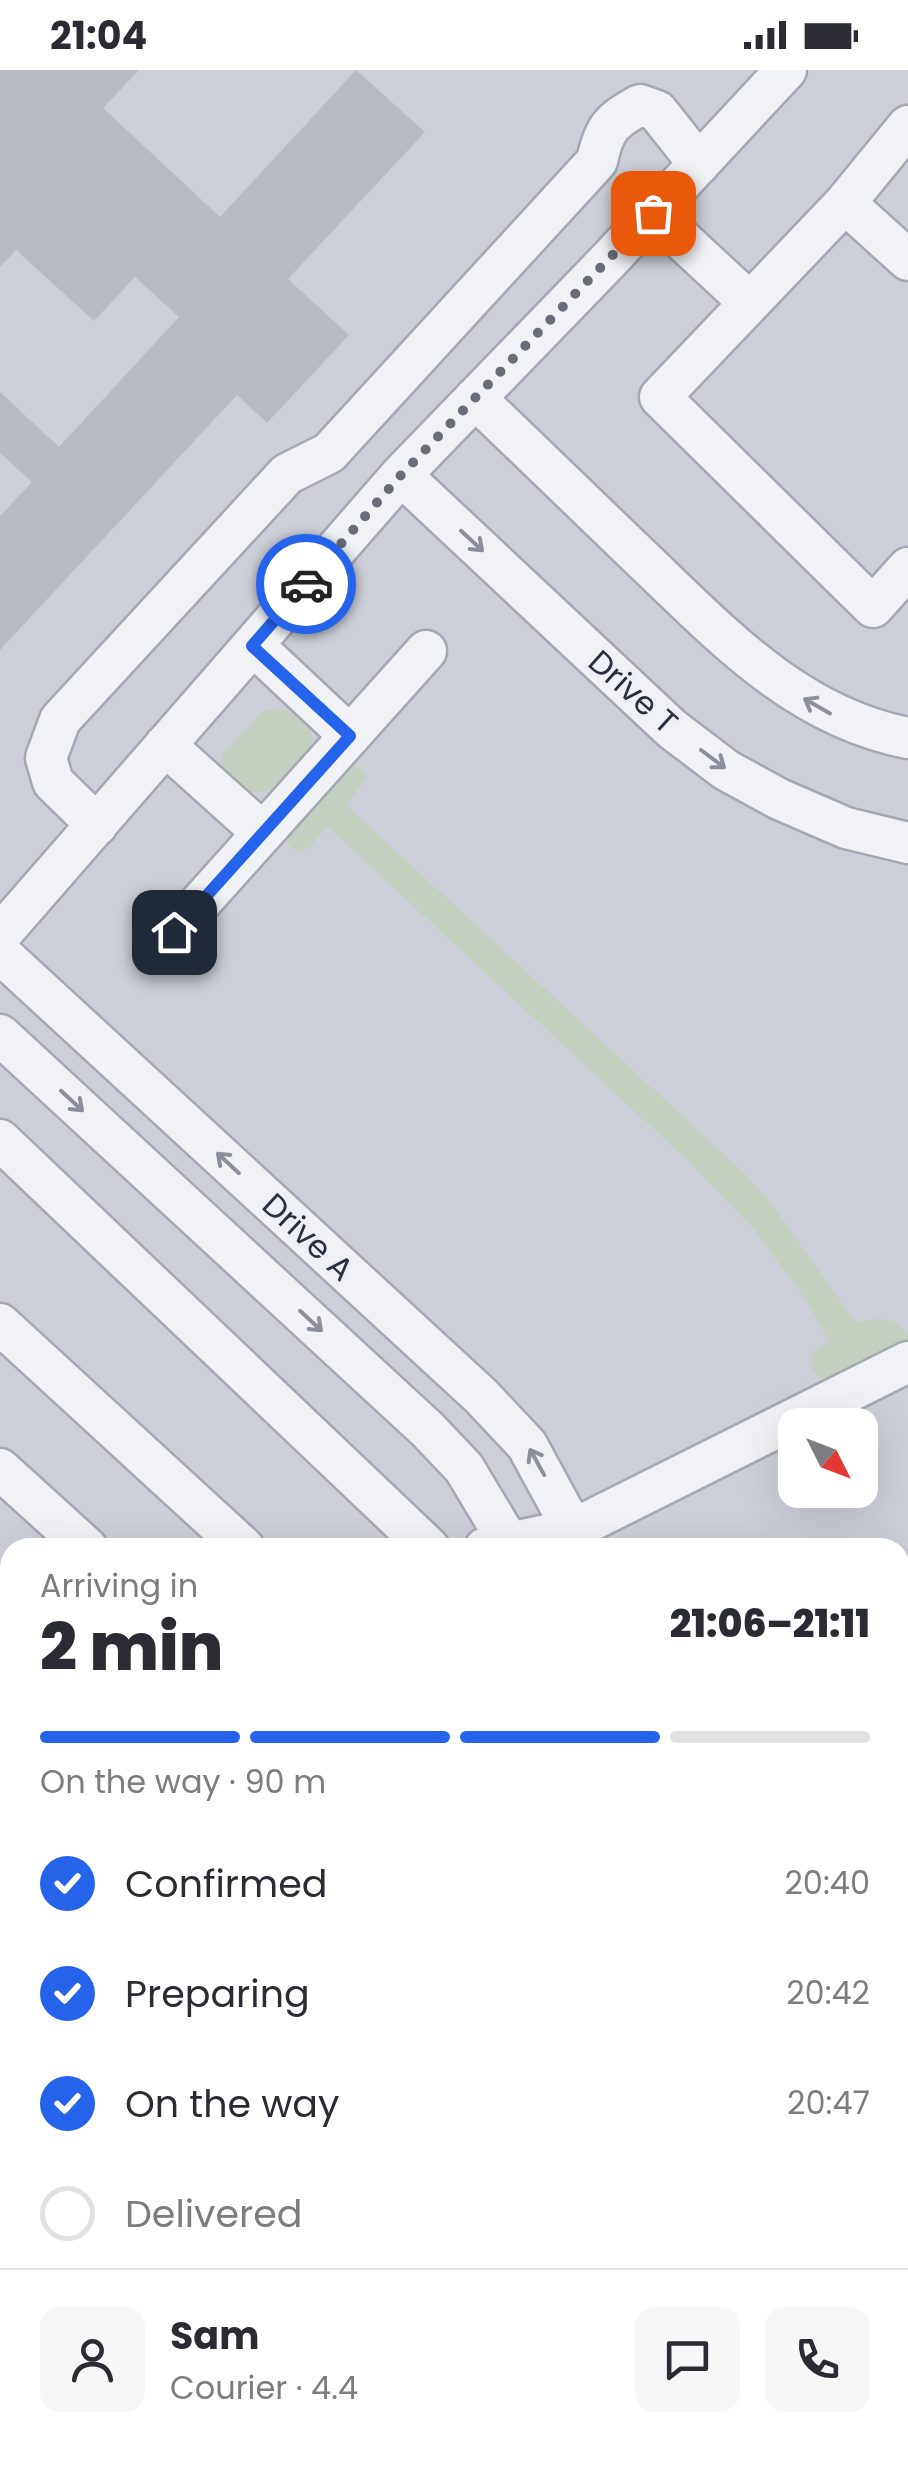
<!DOCTYPE html>
<html lang="en">
<head>
<meta charset="utf-8">
<style>
  :root { --surface:#fff; --page:#f7f7f7; --text:#2b2b33; --muted:#7c7c81; --line:#e1e1e2; --accent:#2563eb }
  body { margin:0; font-family:Poppins,sans-serif; background:var(--page); color:var(--text); height:100vh; display:flex; flex-direction:column; font-size:38px; white-space:nowrap }
  * { box-sizing:border-box; margin:0 }
  p { font-size:32px; color:var(--muted) }
  .icon { flex:none; width:55px; height:55px; fill:none; stroke:currentColor; stroke-width:2; stroke-linecap:round; stroke-linejoin:round }
  .map { position:relative; flex:1; overflow:hidden }
  .details { position:absolute; left:0px; top:1468px; width:910px; height:932px; display:flex; flex-direction:column; background:var(--surface); border-radius:30px 30px 0 0; box-shadow:0 10px 40px #0002 }
  .details>* { flex:none }
  .needle { width:65px; rotate:132deg }
  .controls { position:absolute; left:778px; top:1338px; display:grid; gap:20px }
  .controls a { display:grid; place-items:center; width:100px; height:100px; border-radius:20px; background:var(--surface); box-shadow:0 10px 40px #0002; font-size:50px }
  .pin { position:absolute; display:grid; place-items:center; width:85px; height:85px; color:#fff; margin:-42px; border-radius:20px; box-shadow:0 5px 15px #0006 }
  .courier { position:absolute; display:grid; place-items:center; width:100px; height:100px; margin:-50px; border:8px solid #2563eb; border-radius:50%; background:#fff; color:#222; box-shadow:0 2px 12px #0007 }
  .head em { font-style:normal; font-weight:800 }
  .head div { display:flex; flex-direction:column-reverse }
  .head { display:flex; align-items:center; justify-content:space-between; height:170px; padding:0 40px }
  h1 { font-size:65px; font-weight:800; line-height:75px }
  .bar { display:grid; grid-template-columns:repeat(4,1fr); gap:15px 10px; align-content:center; height:120px; padding:0 40px }
  .bar i { height:12px; border-radius:8px; background:var(--line) }
  .bar .selected { background:var(--accent) }
  .bar p { grid-column:span 4 }
  .line { display:flex; align-items:center; gap:25px; padding:0 40px; border-top:2px solid var(--line) }
  .line div { flex:1 }
  .round { display:grid; place-items:center; flex:none; width:105px; height:105px; border-radius:20px; background:var(--page) }
  ol { padding:0 40px; list-style:none }
  li { display:flex; align-items:center; gap:30px; height:110px }
  li p { margin-inline-start:auto }
  li .icon { padding:10px; border-radius:50%; background:var(--accent); color:#fff; stroke-width:4 }
  li:last-child { color:var(--muted) }
  li i { width:55px; height:55px; border:5px solid var(--line); border-radius:50% }
  .status { display:flex; justify-content:space-between; align-items:center; height:70px; padding:0 50px; background:var(--surface); direction:ltr }
  .status svg { height:28px; fill:currentColor }
  .map>svg:first-child { display:block }
  .built { fill:#cdd0d9; fill-rule:evenodd }
  .green { fill:#c4d0c0 }
  .building { fill:#b6bbc3 }
  .lines { fill:none; stroke-linecap:round; stroke-linejoin:round }
  .minor-casing { stroke:#a4a8b1; stroke-width:45 }
  .minor { stroke:#f1f2f6; stroke-width:40 }
  .oneway { stroke:#8c909a }
  .done { stroke:#686d78; stroke-width:10; stroke-dasharray:0 18 }
  .route { stroke:#2563eb; stroke-width:12 }
  .labels { text-anchor:middle; stroke-width:8; stroke-linejoin:round; paint-order:stroke }
  .street-label { font-size:32px; fill:#282f3d; stroke:#eef0f5 }
</style>
</head>
<body>
<div class="status"><b>21:04</b><svg viewBox="0 0 49 12"><path d="M0 12V9h3v3zM5 12V6h3v6zM10 12V3h3v9zM15 12V0h3v12zM26 1h20v11H26zM47 4h2v5h-2z"/></svg></div>
<div class="map">
<svg width="908" height="2398" viewBox="0 0 908 2398">
  <rect width="100%" height="100%" fill="#dee1e7"/>
  <path class="built" d="M0 0H908V2398H0ZM795 1355H860V1420H795ZM10 1478H900V2390H10Z"/>
  <path class="green" d="M276 638C299 643 310 650 313 674 296 695 273 735 242 719 227 712 224 702 221 686L262 642Z
    M351 697H360L367 707 346 735 744 1103 771 1133 856 1253C878 1247 892 1246 908 1264V1277L834 1311C818 1310 807 1299 812 1282L830 1271 804 1227 754 1159 686 1089 327 756 310 777 298 783 289 775 286 766 291 755Z"/>
  <path class="building" d="M0 0H139L103 38 220 147 356 0 425 62 288 209 349 265 267 353 237 325 0 580V446L32 412 0 383V322L59 377 179 247 135 207 94 251 16 180 0 197Z
    M0 1550 10 1559V2124L0 2115Z"/>
  <g class="lines">
    <defs>
      <path id="minor" d="M845 133 908 56
        M653 143 749 232
        M908 190 845 133 660 327 873 537 908 498
        M475 328C530 381 585 434 640 487 720 563 795 646 908 668
        M401 405 672 659 726 700 779 729 846 758 908 773
        M253 575 350 666
        M165 675 263 763
        M97 755 53 712 46 688 60 650 287 404 329 383 597 91C604 58 611 51 640 35L657 41 699 94
        M174 862 426 581
        M0 865 401 405 610 189 786 0
        M0 883 481 1326 527 1375 583 1478
        M0 965 428 1360 464 1398 512 1478
        M0 1070 429 1478
        M0 1254 244 1478
        M0 1399 87 1478
        M485 1478 574 1459 908 1292
        M418 2390 436 2398
        M663 2390 672 2398
        M184 2398 191 2390
        M348 2398 365 2390
        M471 2398 475 2390"/>
    </defs>
    <use href="#minor" class="minor-casing"/>
    <use href="#minor" class="minor"/>
  </g>
  <defs><path id="oneway-shaft" d="M-6 0H5M1.5-3L5.5 0L1.5 3" fill="none" stroke-width="1.6" stroke-linecap="round" stroke-linejoin="round" transform="scale(2.5)"/></defs>
  <g class="oneway">
    <use href="#oneway-shaft" transform="translate(472 471) rotate(43)"/>
    <use href="#oneway-shaft" transform="translate(817 636) rotate(-150)"/>
    <use href="#oneway-shaft" transform="translate(713 689) rotate(37)"/>
    <use href="#oneway-shaft" transform="translate(72 1031) rotate(43)"/>
    <use href="#oneway-shaft" transform="translate(228 1093) rotate(-137)"/>
    <use href="#oneway-shaft" transform="translate(311 1251) rotate(43)"/>
    <use href="#oneway-shaft" transform="translate(537 1392) rotate(-119)"/>
  </g>
  <g class="lines">
    <path class="done" d="M306 514 401 405 653 143"/>
    <path class="route" d="M174 862 350 666 252 576 306 514"/>
  </g>
  <g class="labels">
    <g class="street-label">
      <text transform="translate(633 622) rotate(42)" y="11">Drive T</text>
      <text transform="translate(308 1167) rotate(43)" y="11">Drive A</text>
    </g>
  </g>
</svg>
<div class="controls">
<a><svg class="needle" viewBox="-14 -14 28 28"><path d="M0-13l5 13h-10z" fill="#e53935"/><path d="M0 13l5-13h-10z" fill="#7c7c81"/></svg></a>
</div>
<div class="pin" style="left:653px;top:143px;background:#ea580c"><svg class="icon" aria-label="bag" viewBox="0 0 24 24"><path d="M5 8h14l-1 12H6zM9 8a3 3 0 0 1 6 0"/></svg></div>
<div class="pin" style="left:174px;top:862px;background:#1f2937"><svg class="icon" aria-label="home" viewBox="0 0 24 24"><path d="M3 11l9-7 9 7M6 9v11h12V9"/></svg></div>
<div class="courier" style="left:306px;top:514px"><svg class="icon" aria-label="car" viewBox="0 0 24 24"><path d="M5 17H2v-5l4-1 3-4h7l3 4 3 1v5h-3M9 17h6M6 11h13"/><circle cx="7" cy="17" r="2"/><circle cx="17" cy="17" r="2"/></svg></div>
<section class="details">
<div class="head"><div><h1>2 min</h1><p>Arriving in</p></div><em>21:06–21:11</em></div>
<div class="bar"><i class="selected"></i><i class="selected"></i><i class="selected"></i><i></i><p>On the way · 90 m</p></div>
<ol>
<li><svg class="icon" aria-label="check" viewBox="0 0 24 24"><path d="M5 12l5 5 9-10"/></svg>Confirmed<p>20:40</p></li>
<li><svg class="icon" aria-label="check" viewBox="0 0 24 24"><path d="M5 12l5 5 9-10"/></svg>Preparing<p>20:42</p></li>
<li><svg class="icon" aria-label="check" viewBox="0 0 24 24"><path d="M5 12l5 5 9-10"/></svg>On the way<p>20:47</p></li>
<li><i></i>Delivered</li>
</ol>
<div class="line" style="height:180px"><a class="round"><svg class="icon" aria-label="person" viewBox="0 0 24 24"><circle cx="12" cy="8" r="4"/><path d="M4 21q1-7 8-7t8 7"/></svg></a><div><b>Sam</b><p>Courier · 4.4</p></div><a class="round"><svg class="icon" aria-label="chat" viewBox="0 0 24 24"><path d="M4 5h16v11H9l-5 4z"/></svg></a><a class="round"><svg class="icon" aria-label="phone" viewBox="0 0 24 24"><path d="M5 4h4l2 5-3 2q2 4 5 5l2-3 5 2v4C11 20 4 13 5 4z"/></svg></a></div>
</section>
</div>
</body>
</html>
